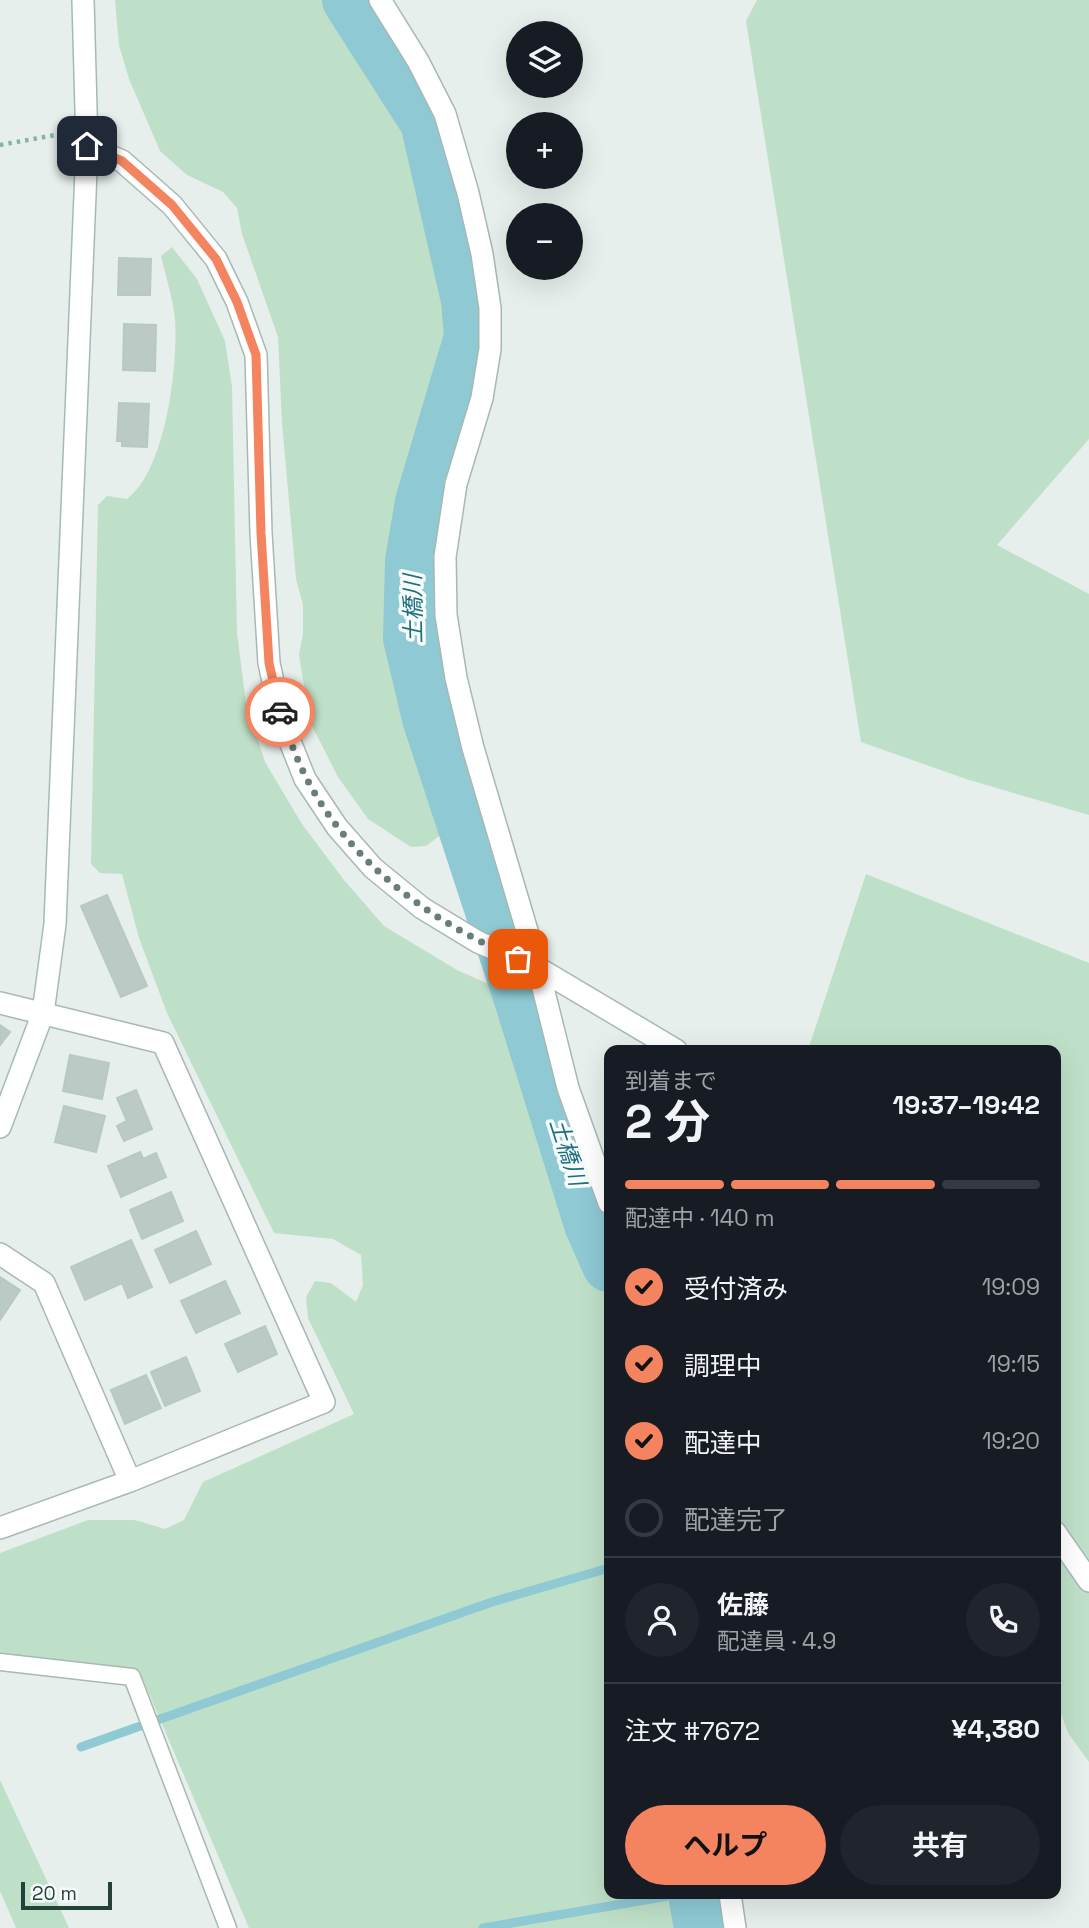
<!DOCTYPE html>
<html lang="ja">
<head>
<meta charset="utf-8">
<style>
  :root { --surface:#171b24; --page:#20242c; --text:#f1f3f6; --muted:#9ea1a6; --line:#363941; --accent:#f4845f }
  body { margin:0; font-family:"Space Grotesk","Noto Sans JP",sans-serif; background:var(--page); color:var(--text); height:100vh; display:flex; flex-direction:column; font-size:26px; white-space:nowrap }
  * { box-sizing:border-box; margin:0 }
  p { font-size:23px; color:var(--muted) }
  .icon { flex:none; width:38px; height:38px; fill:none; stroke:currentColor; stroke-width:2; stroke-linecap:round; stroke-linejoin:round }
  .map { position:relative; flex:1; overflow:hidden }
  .details { position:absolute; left:604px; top:1045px; width:457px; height:854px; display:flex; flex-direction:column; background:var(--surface); border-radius:14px; box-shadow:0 7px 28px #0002 }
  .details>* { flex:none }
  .fabs { position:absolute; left:506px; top:21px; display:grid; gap:14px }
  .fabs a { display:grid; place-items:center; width:77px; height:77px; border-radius:50%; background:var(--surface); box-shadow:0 7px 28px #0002; font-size:35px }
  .scale { position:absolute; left:21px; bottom:18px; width:91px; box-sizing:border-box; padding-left:7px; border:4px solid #24423a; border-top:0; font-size:19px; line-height:24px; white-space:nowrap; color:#24423a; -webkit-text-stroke:5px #f7fbf9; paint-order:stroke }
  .pin { position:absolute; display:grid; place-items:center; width:60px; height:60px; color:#fff; margin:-30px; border-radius:14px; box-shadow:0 4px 10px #0006 }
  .courier { position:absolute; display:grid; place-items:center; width:70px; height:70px; margin:-35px; border:5px solid #f4845f; border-radius:50%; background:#fff; color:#222; box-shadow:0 2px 9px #0007 }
  .overview em { font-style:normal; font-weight:700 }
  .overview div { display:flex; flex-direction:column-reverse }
  .overview { display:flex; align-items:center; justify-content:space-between; height:119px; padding:0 21px }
  h1 { font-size:46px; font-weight:700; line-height:52px }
  .bar { display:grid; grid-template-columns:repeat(4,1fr); gap:10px 7px; align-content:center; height:84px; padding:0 21px }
  .bar i { height:9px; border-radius:5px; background:var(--line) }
  .bar .selected { background:var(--accent) }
  .bar p { grid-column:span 4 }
  .line { display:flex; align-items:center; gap:18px; padding:0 21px; border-top:2px solid var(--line) }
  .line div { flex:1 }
  .round { display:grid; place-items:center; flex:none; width:74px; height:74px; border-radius:37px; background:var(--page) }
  ol { padding:0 21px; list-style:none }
  li { display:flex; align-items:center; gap:21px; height:77px }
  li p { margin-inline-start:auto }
  li .icon { padding:7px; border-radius:50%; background:var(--accent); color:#111; stroke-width:4 }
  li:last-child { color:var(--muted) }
  li i { width:38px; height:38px; border:4px solid var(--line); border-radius:50% }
  .button { display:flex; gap:14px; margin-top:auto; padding:14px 21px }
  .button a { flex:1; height:80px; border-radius:42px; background:var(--accent); color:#111; font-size:28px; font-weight:700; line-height:80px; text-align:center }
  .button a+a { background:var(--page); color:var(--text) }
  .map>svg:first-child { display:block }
  .green { fill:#bfe0c8 }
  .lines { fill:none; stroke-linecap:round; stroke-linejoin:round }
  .stream { stroke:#8ec9d4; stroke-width:9 }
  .river { stroke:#8ec9d4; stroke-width:54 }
  .building { fill:#bbcac4; stroke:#b8c9c2; stroke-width:2 }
  .lane-casing { stroke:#a8b8b2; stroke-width:19 }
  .street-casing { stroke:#a8b8b2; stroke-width:24 }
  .secondary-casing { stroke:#a4bbb3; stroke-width:24 }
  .path { stroke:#86b3a5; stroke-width:4.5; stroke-dasharray:3.5 5; stroke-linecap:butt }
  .lane { stroke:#fff; stroke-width:16 }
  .street { stroke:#fff; stroke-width:21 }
  .secondary { stroke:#fff; stroke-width:21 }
  .done { stroke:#687f78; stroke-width:7; stroke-dasharray:0 12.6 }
  .route { stroke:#f4845f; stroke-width:9 }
  .labels { text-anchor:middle; stroke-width:7; stroke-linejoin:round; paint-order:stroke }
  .water-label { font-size:23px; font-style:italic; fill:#1c6f80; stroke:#f7fbf9 }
</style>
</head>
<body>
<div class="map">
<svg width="1089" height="1928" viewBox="0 0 1089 1928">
  <rect width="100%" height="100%" fill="#e6efeb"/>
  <path class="green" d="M115 0H339L419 125 461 299 463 334 417 494 405 556 401 641 451 827 426 846 411 847 368 819 338 777 310 722 299 655 303 633V605L296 579 282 423 278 337 242 234 237 208 223 192 187 175 160 151 129 79 119 45Z
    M757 0H1089V439L997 545 1089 594V815L966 779 861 742 746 21Z
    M172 247 197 279 225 341 232 387 237 633 246 703 265 762 302 824 344 880 384 926 457 970 502 990 542 1104 609 1309V1894H682L690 1928H249L139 1670 0 1654V1553L88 1520H135L165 1529 184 1520 203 1482 354 1414 308 1318 306 1297 315 1281 331 1283 356 1302 363 1285 361 1255 333 1239 274 1233 167 1013 139 938 122 874 100 873 91 864 98 505 107 496 127 499C166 470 178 366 175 320 173 299 166 277 161 256Z
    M866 874 1089 963V1762L1068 1733 1055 1697V1050H808Z
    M0 1780 69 1928H16L0 1891Z"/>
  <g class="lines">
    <path class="stream" d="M81 1747 492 1602 609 1568
      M483 1928 680 1894"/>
    <path class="river" d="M349 0 427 122 468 300 471 337 422 502 412 561 410 638 429 718 520 996 591 1224 609 1265
      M695 1894 701 1928"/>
  </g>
  <path class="building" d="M119 258 151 259 150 295H118Z
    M124 324 156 325 155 371 123 370Z
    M119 403 149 404 147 447 122 446V441H117Z
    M107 895 147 986 121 997 81 906Z
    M0 1025 10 1032 0 1045Z
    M70 1055 109 1063 102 1099 63 1091Z
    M136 1090 152 1129 124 1141 117 1126 127 1121 117 1098Z
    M64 1106 105 1116 96 1152 55 1142Z
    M140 1152 143 1159 156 1153 166 1177 121 1197 108 1166Z
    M171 1192 183 1221 142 1239 130 1210Z
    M196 1231 211 1264 170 1283 155 1250Z
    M131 1240 152 1287 128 1298 122 1283 85 1300 71 1267Z
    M0 1277 20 1290 0 1320Z
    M225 1281 240 1313 196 1333 181 1301Z
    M265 1326 277 1354 238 1372 225 1344Z
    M186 1357 200 1391 165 1406 151 1372Z
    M146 1375 161 1408 125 1424 111 1390Z"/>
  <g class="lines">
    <defs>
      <path id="lane" d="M0 1662 132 1677 228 1928"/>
      <path id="street" d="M380 0 418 61 445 114 468 193 482 254 490 308V349L482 398 456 484 445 557 446 615 456 678 473 748 538 968 568 1088 609 1203
        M87 146 122 161 172 205 216 259 237 302 256 355 261 533 269 663 281 719 305 779 337 827 373 868 422 908 478 942 538 968 676 1050
        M0 1003 163 1043 324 1402 130 1481 0 1528
        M0 1254 44 1283 130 1481
        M1055 1532 1089 1581
        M730 1894 735 1928"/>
      <path id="secondary" d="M0 1127 43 1013 55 924 87 146 83 0"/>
    </defs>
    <use href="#lane" class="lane-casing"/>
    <use href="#street" class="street-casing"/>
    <use href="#secondary" class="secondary-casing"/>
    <path class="path" d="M0 145 61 134"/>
    <use href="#lane" class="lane"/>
    <use href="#street" class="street"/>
    <use href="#secondary" class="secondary"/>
  </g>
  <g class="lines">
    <path class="done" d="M280 712C283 726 290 739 295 753 335 852 422 918 518 959"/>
    <path class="route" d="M87 146 122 161 172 205 216 259 237 302 256 355 261 533 269 663 280 712"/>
  </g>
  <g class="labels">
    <g class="water-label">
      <text transform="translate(413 609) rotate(-91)" y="8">土橋川</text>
      <text transform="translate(568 1152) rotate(72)" y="8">土橋川</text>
    </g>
  </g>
</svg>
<div class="fabs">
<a><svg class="icon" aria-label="layers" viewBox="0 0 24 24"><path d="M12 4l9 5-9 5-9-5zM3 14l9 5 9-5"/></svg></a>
<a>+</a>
<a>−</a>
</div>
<div class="scale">20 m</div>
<div class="pin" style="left:518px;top:959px;background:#ea580c"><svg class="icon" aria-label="bag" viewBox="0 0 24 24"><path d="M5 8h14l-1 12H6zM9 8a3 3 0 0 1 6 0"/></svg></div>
<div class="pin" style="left:87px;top:146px;background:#1f2937"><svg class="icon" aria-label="home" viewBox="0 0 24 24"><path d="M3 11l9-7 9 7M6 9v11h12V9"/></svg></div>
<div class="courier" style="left:280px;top:712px"><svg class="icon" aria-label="car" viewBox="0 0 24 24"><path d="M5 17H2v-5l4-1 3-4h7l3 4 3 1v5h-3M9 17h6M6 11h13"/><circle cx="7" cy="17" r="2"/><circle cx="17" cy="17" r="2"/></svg></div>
<section class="details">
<div class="overview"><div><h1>2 分</h1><p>到着まで</p></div><em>19:37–19:42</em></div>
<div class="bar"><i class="selected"></i><i class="selected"></i><i class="selected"></i><i></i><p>配達中 · 140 m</p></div>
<ol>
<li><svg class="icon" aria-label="check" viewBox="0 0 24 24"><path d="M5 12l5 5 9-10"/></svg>受付済み<p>19:09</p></li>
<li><svg class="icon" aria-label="check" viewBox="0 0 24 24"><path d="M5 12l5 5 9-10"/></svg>調理中<p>19:15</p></li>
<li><svg class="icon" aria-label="check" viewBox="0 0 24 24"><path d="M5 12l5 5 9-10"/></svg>配達中<p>19:20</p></li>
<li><i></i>配達完了</li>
</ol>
<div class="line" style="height:126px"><a class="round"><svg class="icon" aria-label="person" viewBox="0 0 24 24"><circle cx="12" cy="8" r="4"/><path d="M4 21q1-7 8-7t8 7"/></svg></a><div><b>佐藤</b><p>配達員 · 4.9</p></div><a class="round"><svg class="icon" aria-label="phone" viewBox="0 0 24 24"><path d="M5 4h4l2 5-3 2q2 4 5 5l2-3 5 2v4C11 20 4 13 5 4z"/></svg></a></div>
<div class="line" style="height:91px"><div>注文 #7672</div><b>¥4,380</b></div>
<div class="button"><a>ヘルプ</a><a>共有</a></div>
</section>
</div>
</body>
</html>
